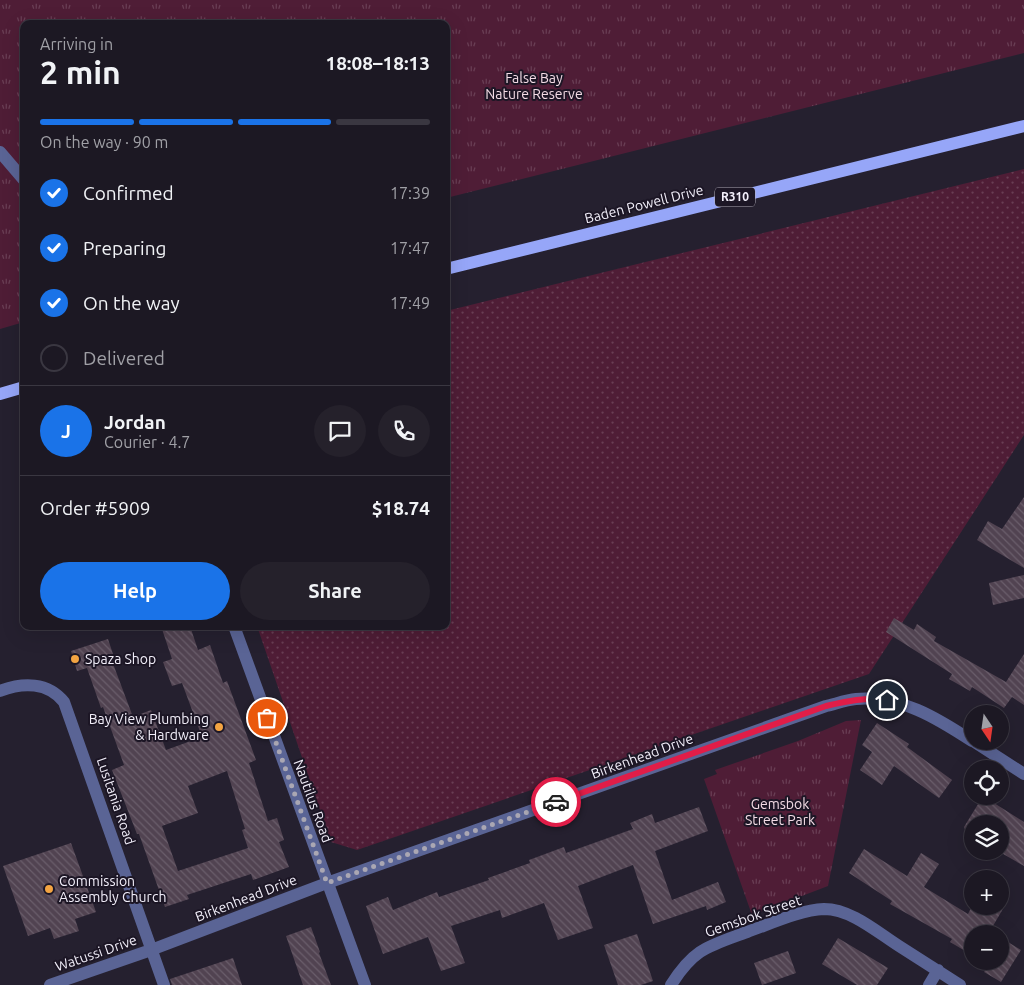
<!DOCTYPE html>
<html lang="en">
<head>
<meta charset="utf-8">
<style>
  :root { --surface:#1c1823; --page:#25212b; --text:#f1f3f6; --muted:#a0a0a6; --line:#3a3741; --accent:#1a73e8 }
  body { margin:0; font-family:Ubuntu,sans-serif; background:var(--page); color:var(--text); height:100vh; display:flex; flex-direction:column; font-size:19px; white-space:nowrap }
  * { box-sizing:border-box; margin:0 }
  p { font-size:16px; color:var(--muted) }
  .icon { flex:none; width:28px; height:28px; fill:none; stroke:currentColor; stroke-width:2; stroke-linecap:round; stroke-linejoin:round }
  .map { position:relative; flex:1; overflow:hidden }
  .side { position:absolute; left:20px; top:20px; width:430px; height:610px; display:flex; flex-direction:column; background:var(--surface); border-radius:10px; box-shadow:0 5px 20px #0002,0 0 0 1px var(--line) }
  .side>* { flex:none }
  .needle { width:32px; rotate:167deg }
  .tools { position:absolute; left:964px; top:705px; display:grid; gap:10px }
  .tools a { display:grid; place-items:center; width:45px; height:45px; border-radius:50%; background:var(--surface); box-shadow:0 5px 20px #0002,0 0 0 1px var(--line); font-size:25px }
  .pin { position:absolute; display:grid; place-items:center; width:42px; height:42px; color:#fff; margin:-21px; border:2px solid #fff; border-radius:50%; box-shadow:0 1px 5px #0007 }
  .courier { position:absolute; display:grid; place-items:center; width:50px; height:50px; margin:-25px; border:4px solid #e11d48; border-radius:50%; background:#fff; color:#222; box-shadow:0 1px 6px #0007 }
  .overview em { font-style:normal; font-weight:600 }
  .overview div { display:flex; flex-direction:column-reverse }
  .overview { display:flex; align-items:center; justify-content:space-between; height:85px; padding:0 20px }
  h1 { font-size:32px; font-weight:600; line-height:38px }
  .bar { display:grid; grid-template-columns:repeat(4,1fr); gap:8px 5px; align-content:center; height:60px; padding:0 20px }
  .bar i { height:6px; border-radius:4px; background:var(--line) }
  .bar .current { background:var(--accent) }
  .bar p { grid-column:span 4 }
  .line { display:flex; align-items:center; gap:12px; padding:0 20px; border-top:1px solid var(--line) }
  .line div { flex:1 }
  .round { display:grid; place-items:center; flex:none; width:52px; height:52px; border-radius:26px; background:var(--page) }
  ol { padding:0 20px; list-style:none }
  li { display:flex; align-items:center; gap:15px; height:55px }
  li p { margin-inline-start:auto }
  li .icon { padding:5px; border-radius:50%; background:var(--accent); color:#fff; stroke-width:4 }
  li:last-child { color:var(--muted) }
  li i { width:28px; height:28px; border:2px solid var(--line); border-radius:50% }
  .button { display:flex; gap:10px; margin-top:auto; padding:10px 20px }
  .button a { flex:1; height:58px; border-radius:30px; background:var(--accent); color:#fff; font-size:20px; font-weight:600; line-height:58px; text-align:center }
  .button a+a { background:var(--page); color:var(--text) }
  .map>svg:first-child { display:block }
  .grass { fill:url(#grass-dots) }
  .park { fill:url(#park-tufts) }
  .building { fill:url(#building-back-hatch); fill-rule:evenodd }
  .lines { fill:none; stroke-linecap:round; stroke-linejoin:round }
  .street { stroke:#5a6495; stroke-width:12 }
  .primary { stroke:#96a6f8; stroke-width:12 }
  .done { stroke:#aaa7b3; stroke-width:5; stroke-dasharray:0 9 }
  .route { stroke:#e11d48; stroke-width:6 }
  .poi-dot { fill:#f3a442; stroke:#1c1625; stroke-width:2 }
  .labels { text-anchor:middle; stroke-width:4; stroke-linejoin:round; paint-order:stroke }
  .shield { fill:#1c1625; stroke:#b2aeba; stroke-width:1 }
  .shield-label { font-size:12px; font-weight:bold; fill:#f2effa }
  .park-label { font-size:14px; fill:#f3dbe5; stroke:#1c1625 }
  .street-label { font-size:14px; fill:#f2effa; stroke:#1c1625 }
  .poi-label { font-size:14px; fill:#f2effa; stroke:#1c1625; text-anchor:start }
</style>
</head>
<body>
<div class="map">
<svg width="1024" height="985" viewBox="0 0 1024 985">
  <defs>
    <pattern id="grass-dots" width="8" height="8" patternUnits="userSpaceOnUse" patternTransform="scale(1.25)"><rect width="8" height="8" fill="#4f1d36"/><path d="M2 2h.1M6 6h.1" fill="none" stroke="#693e54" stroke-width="1.8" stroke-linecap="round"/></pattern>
    <pattern id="park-tufts" width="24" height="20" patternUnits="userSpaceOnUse" patternTransform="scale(1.25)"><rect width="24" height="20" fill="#4f1d36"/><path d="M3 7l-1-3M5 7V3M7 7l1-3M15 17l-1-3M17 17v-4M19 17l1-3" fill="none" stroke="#693e54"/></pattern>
    <pattern id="building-back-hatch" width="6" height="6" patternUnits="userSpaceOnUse" patternTransform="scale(1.25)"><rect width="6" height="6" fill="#514351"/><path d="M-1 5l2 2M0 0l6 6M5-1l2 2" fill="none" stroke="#6a5e6b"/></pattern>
  </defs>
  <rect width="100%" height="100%" fill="#25202f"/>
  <path class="grass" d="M1024 169V435L869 674 357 850 331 842 257 626H446V311Z"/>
  <path class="park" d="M0 0H1024V53L446 198V24H24V322L0 329Z
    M861 720 828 886 752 915 704 779 717 774 715 770 798 741 846 721Z"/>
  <path class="building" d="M1024 497V568L977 540 988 521 1002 529Z
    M1024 575V598L993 605 989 583Z
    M894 618 914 630 917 624 936 637 934 641 1006 682 1024 654V705L1012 697 1004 708 972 687 970 691 949 679 952 674 886 632Z
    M161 626H190L198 650 210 645 223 683 227 681 256 760 249 763 268 821 277 818 284 840 279 842 289 867 253 880 251 874 187 895 189 899 165 907 139 834H137L112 770 124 765 103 707 101 708 87 668 77 671 71 651 108 639 115 660 112 661 133 717 151 710 166 750 202 737 182 683 172 686 163 662 172 659ZM227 771 245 829 242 830 248 848 178 871 162 826 198 813 188 786Z
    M877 723 909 744 907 747 952 780 939 798 894 766 882 785 860 770 872 752 862 745Z
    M983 796 1024 822V866L998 851H1000V824H972V837L967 834 964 827Z
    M699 807 708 831 655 851 672 900 718 882 726 902 707 910 706 906 653 924 633 865 578 886 593 928 558 940 544 903 502 918 500 910 451 926 465 963 441 971 428 937 383 954 366 906 388 897 393 910 437 892 439 897 489 880 488 878 530 863 529 860 564 847 566 853 633 829 630 823 652 814 655 823Z
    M71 843 96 912 75 919 79 931 54 939 50 928 28 936 3 866Z
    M864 849 907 876 921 853 939 864 924 887 968 914 972 906H1000V897L1007 902 990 931 995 934H972V955L950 942 952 939 890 904 892 901 849 873Z
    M311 927 320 952 319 953 331 985H303L286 936Z
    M637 934 653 981 641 985H618L604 945Z
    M1000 937 1021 950 1001 982 984 972 989 965 982 961H1000Z
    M838 938 888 968 877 985H857L822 964Z
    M788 951 796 973 762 985 754 963Z
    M233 958 242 985H172L170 979Z"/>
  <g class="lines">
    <path class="street" d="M0 152 24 180
      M234 626 365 985
      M0 691C23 682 48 682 64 702L164 985
      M973 741 1024 774
      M50 985 151 950 327 883 826 706C835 704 846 700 856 699 900 695 937 718 972 741
      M671 985C694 948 709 946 747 932 770 924 800 910 824 909 851 909 877 932 899 946 919 959 940 972 960 985
      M929 985 938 970"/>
    <path class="primary" d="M446 269 1024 126
      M0 394 24 387"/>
  </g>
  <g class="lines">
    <path class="done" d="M267 718 327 883 556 802"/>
    <path class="route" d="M556 802 826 706C847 701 866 697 887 700"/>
  </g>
  <g class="poi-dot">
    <circle cx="75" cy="659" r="5"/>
    <circle cx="219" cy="727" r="5"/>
    <circle cx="49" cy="889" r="5"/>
  </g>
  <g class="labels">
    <rect class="shield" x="715" y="187.5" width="40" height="19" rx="4"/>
    <g class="shield-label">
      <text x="735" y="201">R310</text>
    </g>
    <g class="park-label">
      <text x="534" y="83">False Bay<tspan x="534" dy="16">Nature Reserve</tspan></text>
      <text x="780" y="809">Gemsbok<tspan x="780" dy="16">Street Park</tspan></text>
    </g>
    <g class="street-label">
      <text transform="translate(644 204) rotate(-14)" y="5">Baden Powell Drive</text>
      <text transform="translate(642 756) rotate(-20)" y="5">Birkenhead Drive</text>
      <text transform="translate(116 801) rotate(71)" y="5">Lusitania Road</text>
      <text transform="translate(313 801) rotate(70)" y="5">Nautilus Road</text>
      <text transform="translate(246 898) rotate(-21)" y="5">Birkenhead Drive</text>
      <text transform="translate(753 916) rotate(-19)" y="5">Gemsbok Street</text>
      <text transform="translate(96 953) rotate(-19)" y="5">Watussi Drive</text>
    </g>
    <g class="poi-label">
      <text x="85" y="664">Spaza Shop</text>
      <text x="209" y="724" text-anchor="end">Bay View Plumbing<tspan x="209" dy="16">&amp; Hardware</tspan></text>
      <text x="59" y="886">Commission<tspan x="59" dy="16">Assembly Church</tspan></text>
    </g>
  </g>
</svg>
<div class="tools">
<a><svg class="needle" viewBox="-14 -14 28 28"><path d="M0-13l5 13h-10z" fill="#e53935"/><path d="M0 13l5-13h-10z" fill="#a0a0a6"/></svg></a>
<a><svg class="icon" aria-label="locate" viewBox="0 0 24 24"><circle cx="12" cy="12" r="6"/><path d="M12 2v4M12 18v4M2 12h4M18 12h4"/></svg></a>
<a><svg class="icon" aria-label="layers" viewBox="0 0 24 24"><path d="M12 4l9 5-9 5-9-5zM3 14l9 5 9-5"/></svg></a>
<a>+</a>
<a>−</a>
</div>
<div class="pin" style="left:267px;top:718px;background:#ea580c"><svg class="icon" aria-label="bag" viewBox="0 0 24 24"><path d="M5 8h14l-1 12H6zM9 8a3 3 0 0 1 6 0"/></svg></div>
<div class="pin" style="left:887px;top:700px;background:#1f2937"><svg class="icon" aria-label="home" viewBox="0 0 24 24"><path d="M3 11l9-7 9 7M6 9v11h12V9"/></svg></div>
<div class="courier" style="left:556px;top:802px"><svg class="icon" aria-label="car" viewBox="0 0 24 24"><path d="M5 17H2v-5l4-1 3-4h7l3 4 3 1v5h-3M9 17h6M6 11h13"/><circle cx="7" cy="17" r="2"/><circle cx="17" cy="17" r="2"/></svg></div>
<section class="side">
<div class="overview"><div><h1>2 min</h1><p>Arriving in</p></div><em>18:08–18:13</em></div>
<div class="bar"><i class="current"></i><i class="current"></i><i class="current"></i><i></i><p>On the way · 90 m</p></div>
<ol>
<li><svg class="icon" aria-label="check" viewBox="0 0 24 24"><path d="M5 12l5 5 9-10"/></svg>Confirmed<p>17:39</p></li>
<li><svg class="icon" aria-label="check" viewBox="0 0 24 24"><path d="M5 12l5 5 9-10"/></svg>Preparing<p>17:47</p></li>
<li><svg class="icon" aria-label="check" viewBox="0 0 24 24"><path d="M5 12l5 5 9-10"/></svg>On the way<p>17:49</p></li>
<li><i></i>Delivered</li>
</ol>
<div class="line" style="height:90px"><b class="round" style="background:var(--accent);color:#fff">J</b><div><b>Jordan</b><p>Courier · 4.7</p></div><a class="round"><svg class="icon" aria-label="chat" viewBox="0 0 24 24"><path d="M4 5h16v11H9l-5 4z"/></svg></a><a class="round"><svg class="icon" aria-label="phone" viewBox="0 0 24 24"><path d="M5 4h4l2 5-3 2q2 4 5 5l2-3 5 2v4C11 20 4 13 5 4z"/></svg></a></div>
<div class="line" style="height:65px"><div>Order #5909</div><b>$18.74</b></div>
<div class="button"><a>Help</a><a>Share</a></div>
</section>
</div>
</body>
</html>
